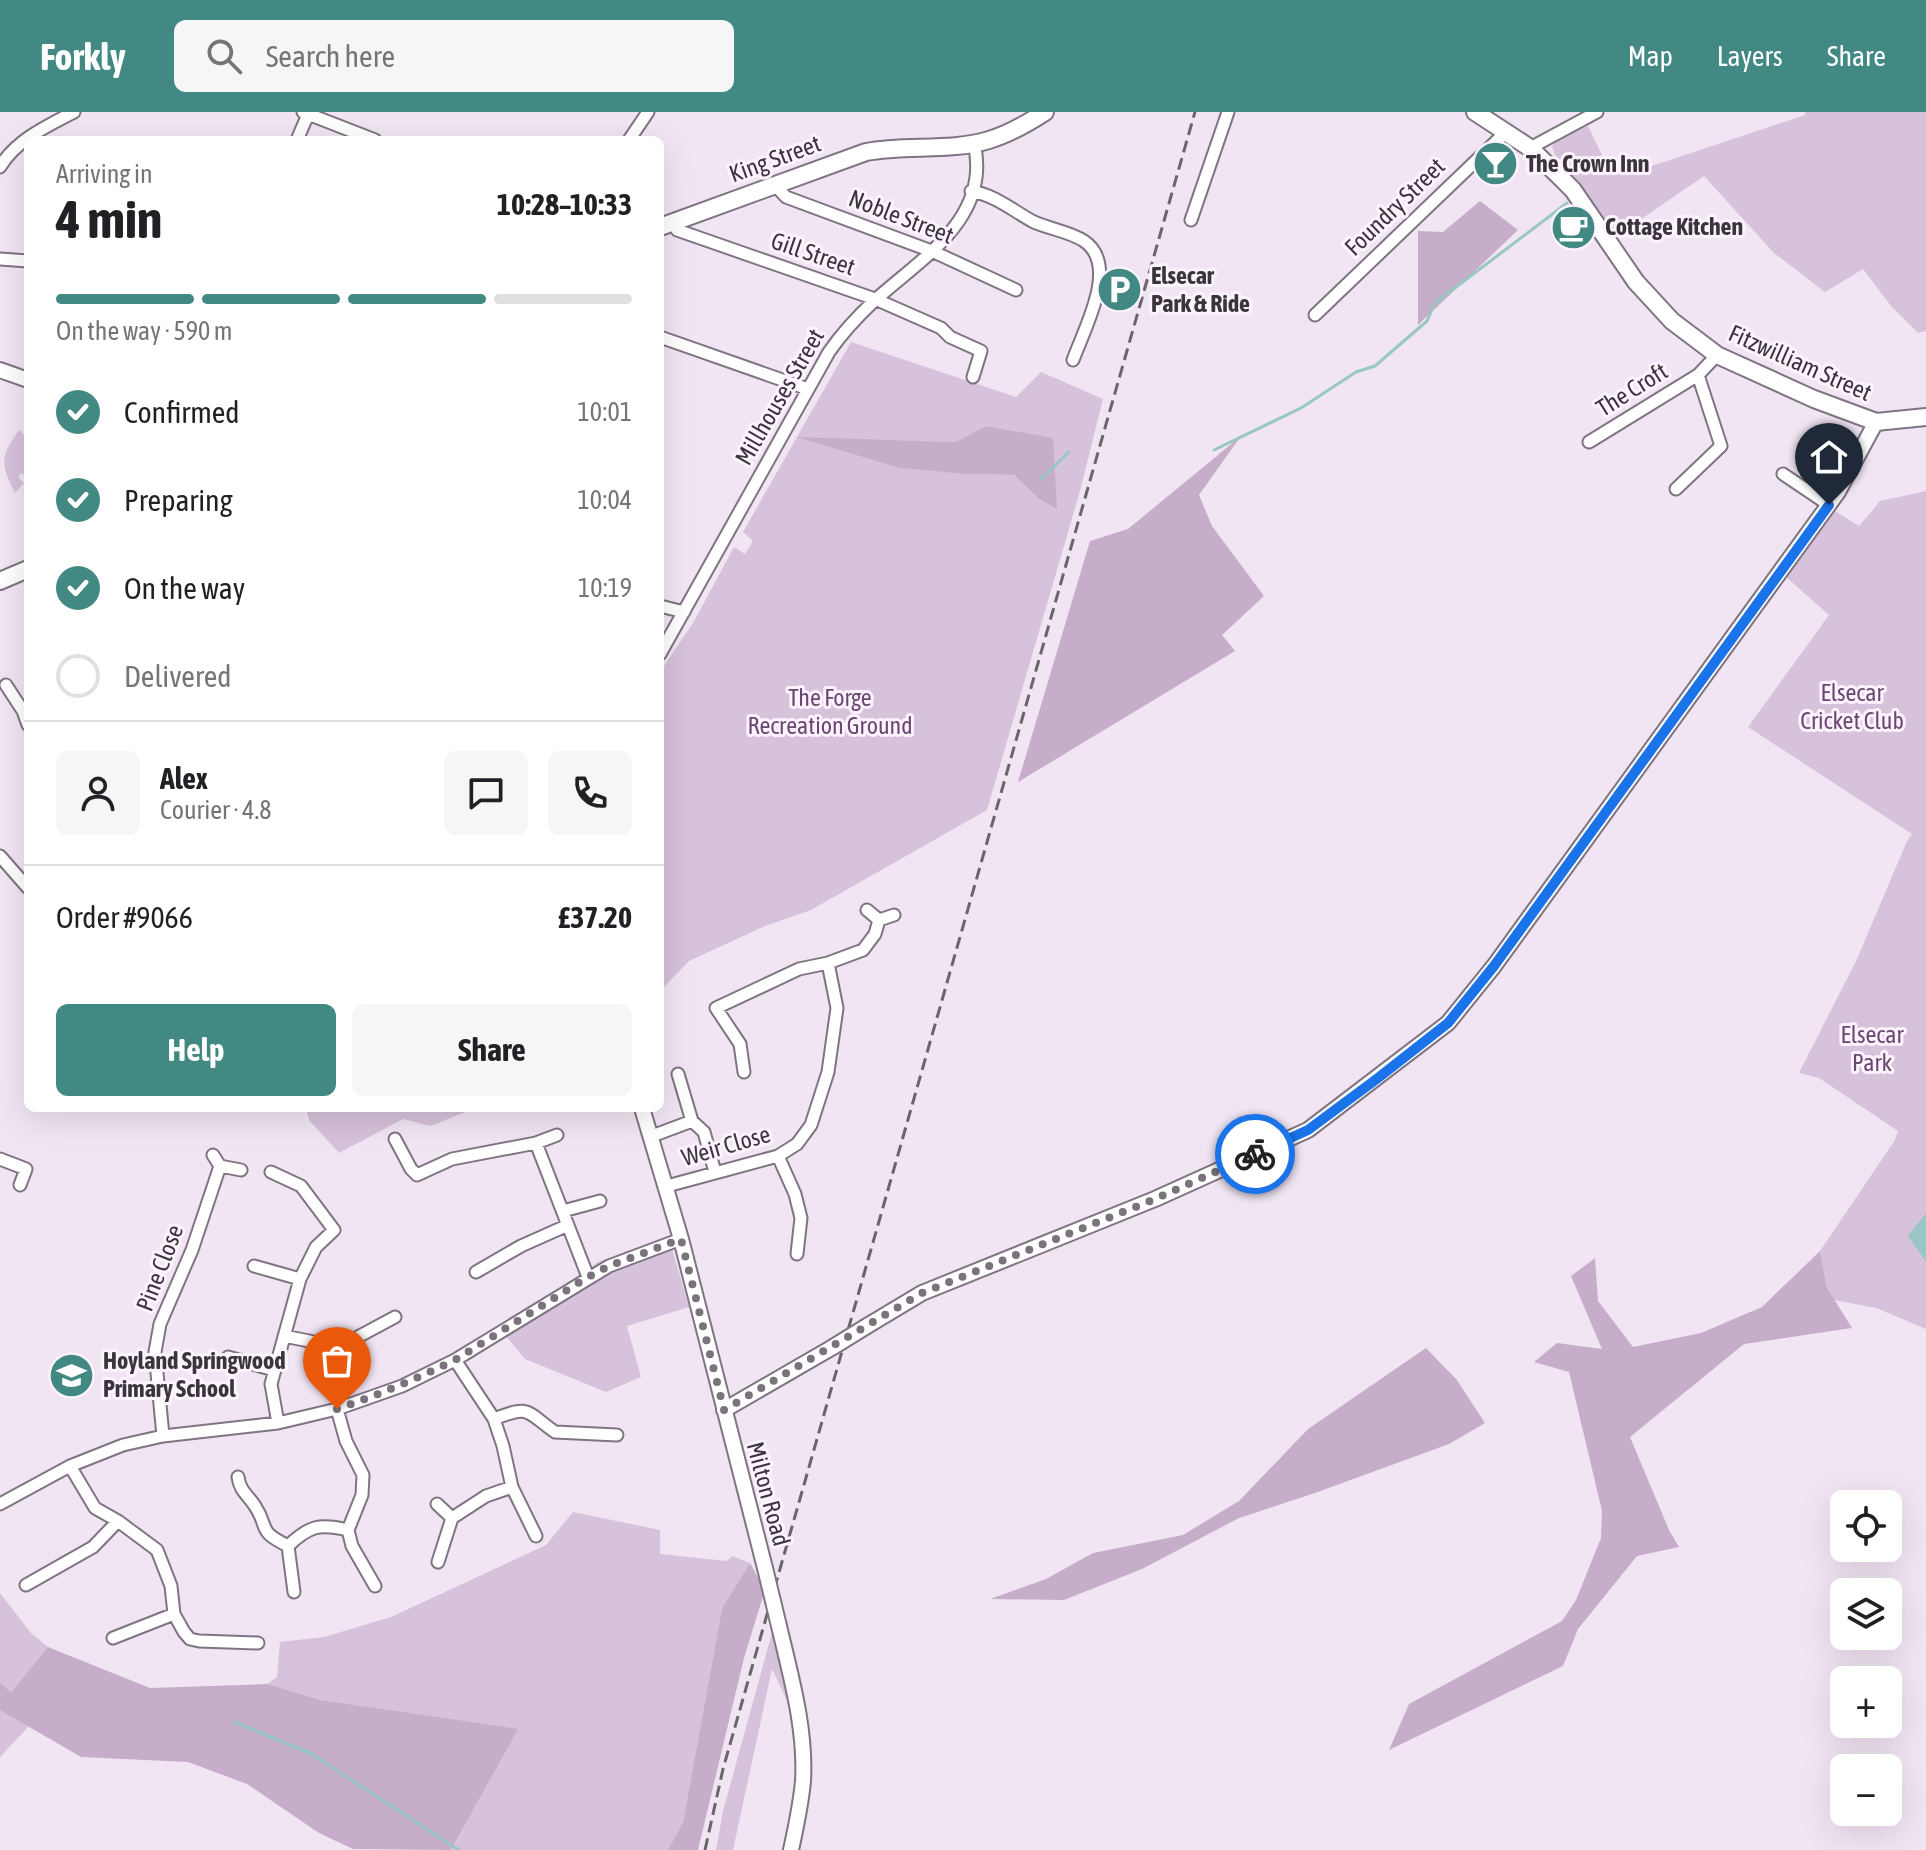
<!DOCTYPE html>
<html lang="en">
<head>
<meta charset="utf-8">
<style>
  :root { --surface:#fff; --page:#f6f6f6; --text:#202124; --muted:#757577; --line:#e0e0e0; --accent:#428984 }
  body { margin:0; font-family:"Asap Condensed",sans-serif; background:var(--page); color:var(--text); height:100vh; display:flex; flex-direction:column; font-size:30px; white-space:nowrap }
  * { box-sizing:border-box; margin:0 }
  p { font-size:26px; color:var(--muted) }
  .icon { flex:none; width:44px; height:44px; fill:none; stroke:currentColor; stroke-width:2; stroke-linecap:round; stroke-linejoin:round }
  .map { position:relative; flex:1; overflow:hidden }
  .details { position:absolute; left:24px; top:24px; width:640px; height:976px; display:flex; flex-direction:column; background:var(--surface); border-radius:12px; box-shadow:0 8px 32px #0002 }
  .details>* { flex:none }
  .controls { position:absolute; left:1830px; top:1378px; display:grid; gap:16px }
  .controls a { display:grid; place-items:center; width:72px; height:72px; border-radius:12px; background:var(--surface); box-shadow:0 8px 32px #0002; font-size:40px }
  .pin { position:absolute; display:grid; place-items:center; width:68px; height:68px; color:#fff; margin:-82px -34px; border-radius:50% 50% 50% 0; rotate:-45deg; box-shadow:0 0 8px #0007 }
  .pin .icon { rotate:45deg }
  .courier { position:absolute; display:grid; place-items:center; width:80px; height:80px; margin:-40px; border:6px solid #1a73e8; border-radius:50%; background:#fff; color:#222; box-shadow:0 2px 10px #0007 }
  .head em { font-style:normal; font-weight:700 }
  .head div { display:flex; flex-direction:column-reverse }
  .head { display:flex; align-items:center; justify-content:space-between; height:136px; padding:0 32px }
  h1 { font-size:52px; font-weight:700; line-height:60px }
  .bar { display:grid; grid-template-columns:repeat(4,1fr); gap:12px 8px; align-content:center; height:96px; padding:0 32px }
  .bar i { height:10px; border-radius:6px; background:var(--line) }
  .bar .current { background:var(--accent) }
  .bar p { grid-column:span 4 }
  .line { display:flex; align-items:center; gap:20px; padding:0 32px; border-top:2px solid var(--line) }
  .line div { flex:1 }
  .round { display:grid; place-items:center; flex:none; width:84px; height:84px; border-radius:12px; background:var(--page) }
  ol { padding:0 32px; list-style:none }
  li { display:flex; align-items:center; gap:24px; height:88px }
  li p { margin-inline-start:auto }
  li .icon { padding:8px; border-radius:50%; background:var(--accent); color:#fff; stroke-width:4 }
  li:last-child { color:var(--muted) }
  li i { width:44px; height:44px; border:4px solid var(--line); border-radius:50% }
  .primary-button { display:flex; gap:16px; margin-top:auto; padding:16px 32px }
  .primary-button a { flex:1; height:92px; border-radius:12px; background:var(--accent); color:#fff; font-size:32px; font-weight:700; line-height:92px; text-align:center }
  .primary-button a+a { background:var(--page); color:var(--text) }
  header { display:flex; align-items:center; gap:48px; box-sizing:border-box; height:112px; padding:0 40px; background:var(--accent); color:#fff }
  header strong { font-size:38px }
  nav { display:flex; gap:44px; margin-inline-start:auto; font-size:28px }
  .search { width:560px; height:72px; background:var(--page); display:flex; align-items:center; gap:20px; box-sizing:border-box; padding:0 28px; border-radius:12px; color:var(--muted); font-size:30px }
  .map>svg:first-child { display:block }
  .green { fill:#d6c2da; fill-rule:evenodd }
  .forest { fill:#c6adca }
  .water { fill:#99c7c3 }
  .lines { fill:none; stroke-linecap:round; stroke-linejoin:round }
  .stream { stroke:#99c7c3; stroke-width:3 }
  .minor-casing { stroke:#7f7481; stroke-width:15 }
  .tertiary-casing { stroke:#7f7481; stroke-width:18 }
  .secondary-casing { stroke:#7f7481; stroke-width:20 }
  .minor { stroke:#fff; stroke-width:11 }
  .tertiary { stroke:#fff; stroke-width:14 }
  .secondary { stroke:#fff; stroke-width:16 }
  .rail { stroke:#6b646c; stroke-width:3; stroke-dasharray:12 6; stroke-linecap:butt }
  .tertiary-bridge-casing { stroke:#7f7481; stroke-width:18; stroke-linecap:butt }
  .tertiary-bridge { stroke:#fff; stroke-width:14 }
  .done { stroke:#7a737b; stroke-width:8; stroke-dasharray:0 14.4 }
  .route { stroke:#1a73e8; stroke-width:10 }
  .labels { text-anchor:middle; stroke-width:6; stroke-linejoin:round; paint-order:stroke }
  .street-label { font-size:24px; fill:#3a353b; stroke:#fdf3ff }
  .poi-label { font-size:24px; font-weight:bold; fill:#3a353b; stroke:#fdf3ff; text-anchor:start }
  .park-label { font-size:24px; fill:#6a4771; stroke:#fdf3ff }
</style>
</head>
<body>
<header>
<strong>Forkly</strong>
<div class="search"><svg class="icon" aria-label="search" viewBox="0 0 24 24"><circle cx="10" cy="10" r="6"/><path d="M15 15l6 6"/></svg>Search here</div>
<nav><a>Map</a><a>Layers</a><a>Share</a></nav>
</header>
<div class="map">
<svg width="1926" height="1738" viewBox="0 0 1926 1738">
  <rect width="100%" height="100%" fill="#f1e5f3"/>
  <path class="green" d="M1805 0H1926V219L1918 221 1891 194 1863 157 1825 180 1774 141 1704 64 1615 125 1578 71 1558 50 1552 35 1556 28 1588 14 1611 62 1625 63 1805 3Z
    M851 230 1016 285 1041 260 1103 287 1080 379 987 698 811 798 765 814 689 849 660 879V693L662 689 660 687V560L693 511 734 435 745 442 753 429 743 420ZM986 314 1052 326 1038 386 1014 363 969 362 899 356 800 326 955 330Z
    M19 318 28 326V367L22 361 18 365 24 371 15 381C0 351 0 346 19 318Z
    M1926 379V1101L1909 1124 1926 1150V1217L1876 1196 1834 1188 1827 1176 1820 1139 1895 1028 1898 1019 1819 966 1799 961 1857 847 1907 729 1912 722 1748 615 1829 503 1786 465 1835 399 1859 414 1880 389Z
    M306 996H476L430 1014 403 1007 339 1041 309 1008Z
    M669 1126 689 1195 627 1214 641 1265 606 1280 525 1247 500 1217 598 1150Z
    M573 1400 660 1418V1442L727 1449 732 1444 750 1451 722 1496 683 1710 668 1738H451L517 1618 321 1588 267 1572 277 1565 280 1530 324 1525 391 1505 546 1433Z
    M0 1481 31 1521 48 1535 11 1580 0 1571Z
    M773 1517 789 1593 772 1557 733 1738H716L723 1699Z
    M0 1598 30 1613 0 1645Z"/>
  <path class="forest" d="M1480 89 1518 118 1418 213V119L1443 120Z
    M986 314 1053 326 1057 397 1038 386 1014 363 965 362 899 356 796 325 955 330Z
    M1241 324 1199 383 1212 414 1264 484 1222 523 1235 539 1018 670 1090 429 1128 417Z
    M1820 1139 1827 1176 1852 1216 1744 1232 1630 1325 1669 1418 1679 1435 1637 1444 1578 1517 1563 1554 1389 1638 1409 1592 1562 1509 1576 1488 1601 1426 1602 1399 1569 1260 1534 1250 1557 1231 1602 1237 1571 1164 1595 1146 1598 1189 1633 1235 1701 1221 1762 1195Z
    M1426 1236 1457 1268 1485 1311 1449 1332 1315 1381 1239 1406 1142 1457 1064 1488 990 1487 1046 1467 1093 1441 1183 1423 1239 1389 1308 1317Z
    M750 1451 765 1478 744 1546 698 1738H668L683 1710 722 1496Z
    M48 1535 150 1576 267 1572 321 1588 518 1617 451 1738 353 1737 319 1721 247 1672 188 1650 81 1645 0 1598V1571L11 1580Z"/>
  <path class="water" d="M1926 1101V1150L1908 1124Z"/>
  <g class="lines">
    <path class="stream" d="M1214 338 1301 296 1356 260 1375 254 1427 209 1435 191 1567 91
      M1041 367 1069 340
      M234 1610 310 1641 459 1738"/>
    <defs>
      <path id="minor" d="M303 0 375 28
        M297 28 309 0
        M629 28 648 0
        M1530 36 1597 0
        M0 55C16 28 47 14 74 0
        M774 72 786 85 934 140 1016 178
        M971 79C995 83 1012 98 1032 109 1048 117 1069 119 1084 129 1120 153 1084 217 1073 248
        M1191 108 1228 0
        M673 110 677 118 875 187 941 216 950 225 981 239 973 265
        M0 147 28 149
        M1315 203 1506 20
        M660 225 808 277
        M1589 330 1698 263 1717 243
        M1783 362 1829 393
        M1676 377 1721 334 1698 263
        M660 494 684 500
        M660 542 829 240C842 221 857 205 874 189 920 147 992 107 974 31
        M6 573 23 599 28 613
        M0 744 28 776
        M867 798 879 808
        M744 960 740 932 716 896 799 857 828 851 863 838 875 822 879 808 894 803
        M678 962 692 1009
        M652 1024 692 1009 704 1020 715 1060
        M395 1027 411 1057 417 1063 452 1047 536 1031 557 1023
        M536 1031 588 1165
        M213 1043 220 1054 241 1058
        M778 1044 795 1082 801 1106 797 1142
        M0 1047 26 1057 20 1073
        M271 1060 301 1074 334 1118 316 1135 300 1167 271 1272 278 1311
        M667 1074 778 1044 797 1032 811 1013 828 960 837 896 828 851
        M563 1099 600 1089
        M254 1154 300 1167
        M476 1160 521 1134 568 1113
        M284 1224 339 1235 395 1205
        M228 1245 274 1258
        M455 1248 494 1307 503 1334 512 1375 536 1424
        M337 1297 346 1329 363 1363 362 1383 348 1418 352 1434 375 1474
        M494 1307C531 1292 526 1300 555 1320L617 1323
        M163 1324 155 1240 160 1212 192 1138 220 1054
        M70 1354 95 1396 118 1409 157 1438 171 1474 174 1502 184 1520 190 1527 199 1529 258 1531
        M238 1365C240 1379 247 1382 255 1394 270 1417 256 1418 288 1434
        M0 1392 70 1354 123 1333 163 1324 278 1311 337 1297 402 1274 455 1248 609 1154 681 1127
        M437 1392 452 1406
        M438 1450 452 1406 486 1384 512 1375
        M26 1473 93 1435 118 1409
        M294 1480 288 1434C309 1414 319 1411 348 1418
        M113 1526 174 1502"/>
      <path id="tertiary" d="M0 258 28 268
        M642 996 681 1127 765 1456
        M867 1214 922 1181 1155 1087 1308 1018 1448 911 1494 854 1838 380 1876 310
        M724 1298 833 1235
        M779 1514C791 1565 806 1617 803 1669 801 1692 796 1715 791 1738"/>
      <path id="secondary" d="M1475 0 1530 36 1558 63 1573 78 1636 170 1672 209 1717 243 1814 287 1876 310 1926 305
        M660 115 866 40C906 32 950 40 989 28 1009 22 1028 11 1045 0
        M0 469 28 457"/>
    </defs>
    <use href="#minor" class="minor-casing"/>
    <use href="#tertiary" class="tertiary-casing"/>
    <use href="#secondary" class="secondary-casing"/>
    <use href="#minor" class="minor"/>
    <use href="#tertiary" class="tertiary"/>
    <use href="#secondary" class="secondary"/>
    <path class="rail" d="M705 1738 723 1657 1195 0"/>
    <defs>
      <path id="tertiary-bridge" d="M833 1235 867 1214
        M765 1456 779 1514"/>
    </defs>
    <use href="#tertiary-bridge" class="tertiary-bridge-casing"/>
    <use href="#tertiary-bridge" class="tertiary-bridge"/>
  </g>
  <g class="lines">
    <path class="done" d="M337 1297C378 1283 416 1267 455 1248L588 1165 609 1154 681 1127 724 1298 922 1181 1155 1087 1255 1042"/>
    <path class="route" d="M1255 1042 1308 1018 1378 966 1448 911 1494 854 1829 393"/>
  </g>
  <defs>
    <symbol id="bar-disc" viewBox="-11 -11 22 22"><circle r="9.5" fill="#428984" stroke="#fdf3ff"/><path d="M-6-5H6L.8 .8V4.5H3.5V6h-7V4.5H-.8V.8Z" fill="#fff"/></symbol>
    <symbol id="cafe-disc" viewBox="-11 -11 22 22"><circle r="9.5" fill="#428984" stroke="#fdf3ff"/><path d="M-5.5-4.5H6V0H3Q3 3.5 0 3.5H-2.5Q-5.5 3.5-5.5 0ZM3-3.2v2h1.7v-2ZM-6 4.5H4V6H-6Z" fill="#fff"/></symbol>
    <symbol id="parking-disc" viewBox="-11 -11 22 22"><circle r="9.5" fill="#428984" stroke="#fdf3ff"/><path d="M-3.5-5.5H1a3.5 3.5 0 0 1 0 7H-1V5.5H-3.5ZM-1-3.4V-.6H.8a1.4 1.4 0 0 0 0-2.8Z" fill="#fff"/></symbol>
    <symbol id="school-disc" viewBox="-11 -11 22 22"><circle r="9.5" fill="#428984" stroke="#fdf3ff"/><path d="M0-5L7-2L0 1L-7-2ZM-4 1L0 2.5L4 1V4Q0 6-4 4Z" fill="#fff"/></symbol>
  </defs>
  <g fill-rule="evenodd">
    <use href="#bar-disc" x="1470" y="26" width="51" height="51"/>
    <use href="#cafe-disc" x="1548" y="90" width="51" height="51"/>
    <use href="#parking-disc" x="1094" y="152" width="51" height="51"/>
    <use href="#school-disc" x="46" y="1238" width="51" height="51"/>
  </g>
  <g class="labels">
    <g class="street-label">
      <text transform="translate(775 47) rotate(-20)" y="8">King Street</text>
      <text transform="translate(1395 95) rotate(-44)" y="8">Foundry Street</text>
      <text transform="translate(901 105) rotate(21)" y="8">Noble Street</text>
      <text transform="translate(813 142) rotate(19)" y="8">Gill Street</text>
      <text transform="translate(1800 251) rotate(24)" y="8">Fitzwilliam Street</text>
      <text transform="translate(1632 278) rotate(-32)" y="8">The Croft</text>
      <text transform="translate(780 285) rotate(-60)" y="8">Millhouses Street</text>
      <text transform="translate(726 1034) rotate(-16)" y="8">Weir Close</text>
      <text transform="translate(160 1156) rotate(-69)" y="8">Pine Close</text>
      <text transform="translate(768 1382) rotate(75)" y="8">Milton Road</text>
    </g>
    <g class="poi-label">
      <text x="1526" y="60">The Crown Inn</text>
      <text x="1605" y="123">Cottage Kitchen</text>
      <text x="1151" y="172">Elsecar<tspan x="1151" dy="28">Park &amp; Ride</tspan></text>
      <text x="103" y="1257">Hoyland Springwood<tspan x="103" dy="28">Primary School</tspan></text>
    </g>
    <g class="park-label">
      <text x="1852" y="589">Elsecar<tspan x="1852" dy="28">Cricket Club</tspan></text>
      <text x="830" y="594">The Forge<tspan x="830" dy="28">Recreation Ground</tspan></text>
      <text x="1872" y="931">Elsecar<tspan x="1872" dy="28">Park</tspan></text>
    </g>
  </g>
</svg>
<div class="controls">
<a><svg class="icon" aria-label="locate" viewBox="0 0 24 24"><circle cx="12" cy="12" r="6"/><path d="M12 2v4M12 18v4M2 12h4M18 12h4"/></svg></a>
<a><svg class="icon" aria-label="layers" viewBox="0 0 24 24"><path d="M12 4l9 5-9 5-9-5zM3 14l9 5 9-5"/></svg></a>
<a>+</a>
<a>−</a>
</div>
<div class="pin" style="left:337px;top:1297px;background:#ea580c"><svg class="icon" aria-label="bag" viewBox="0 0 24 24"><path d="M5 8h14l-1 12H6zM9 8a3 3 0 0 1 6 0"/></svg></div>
<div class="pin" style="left:1829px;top:393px;background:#1f2937"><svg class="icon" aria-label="home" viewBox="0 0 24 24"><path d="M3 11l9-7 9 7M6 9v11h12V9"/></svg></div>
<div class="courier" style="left:1255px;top:1042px"><svg class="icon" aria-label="bike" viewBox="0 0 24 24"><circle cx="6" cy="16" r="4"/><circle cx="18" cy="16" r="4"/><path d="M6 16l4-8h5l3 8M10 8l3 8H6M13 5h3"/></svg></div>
<section class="details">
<div class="head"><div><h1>4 min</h1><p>Arriving in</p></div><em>10:28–10:33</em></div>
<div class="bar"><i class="current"></i><i class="current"></i><i class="current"></i><i></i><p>On the way · 590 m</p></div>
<ol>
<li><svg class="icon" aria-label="check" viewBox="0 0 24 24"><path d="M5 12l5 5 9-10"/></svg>Confirmed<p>10:01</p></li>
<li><svg class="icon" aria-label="check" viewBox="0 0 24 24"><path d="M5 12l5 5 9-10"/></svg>Preparing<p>10:04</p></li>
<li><svg class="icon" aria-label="check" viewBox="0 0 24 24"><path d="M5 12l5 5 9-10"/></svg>On the way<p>10:19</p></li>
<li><i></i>Delivered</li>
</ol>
<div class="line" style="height:144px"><a class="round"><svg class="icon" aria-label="person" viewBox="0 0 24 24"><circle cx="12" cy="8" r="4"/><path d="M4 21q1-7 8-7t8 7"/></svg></a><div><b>Alex</b><p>Courier · 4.8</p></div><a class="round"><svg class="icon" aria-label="chat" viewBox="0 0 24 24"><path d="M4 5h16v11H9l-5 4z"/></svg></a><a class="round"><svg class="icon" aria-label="phone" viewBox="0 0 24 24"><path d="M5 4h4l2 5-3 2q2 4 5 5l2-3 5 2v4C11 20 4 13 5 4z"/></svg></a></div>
<div class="line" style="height:104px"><div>Order #9066</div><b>£37.20</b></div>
<div class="primary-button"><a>Help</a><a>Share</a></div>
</section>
</div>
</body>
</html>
